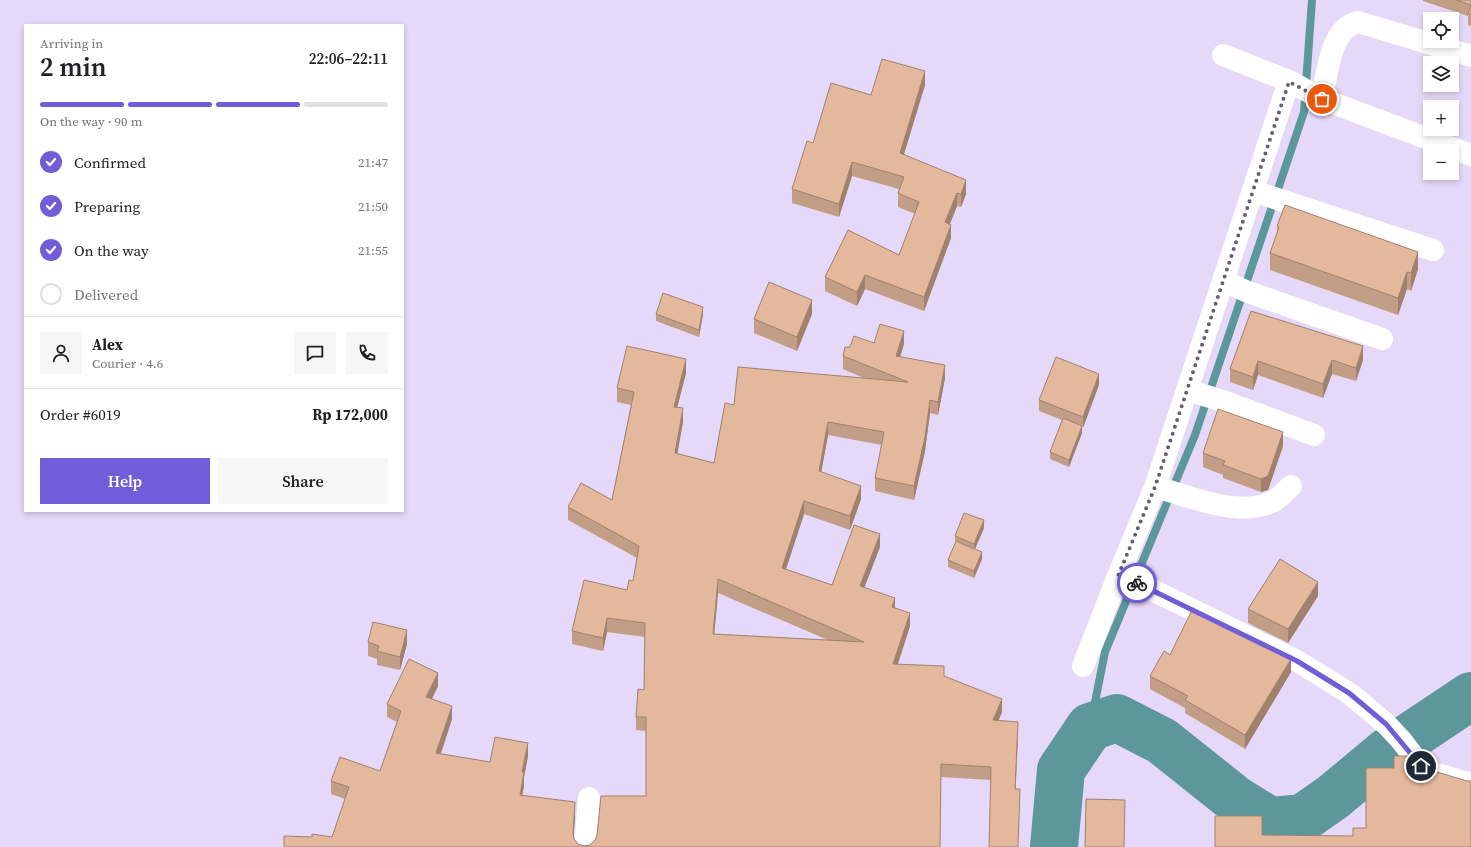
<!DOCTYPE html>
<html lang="en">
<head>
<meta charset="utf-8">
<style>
  :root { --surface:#fff; --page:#f6f6f6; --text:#202124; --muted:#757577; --line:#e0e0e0; --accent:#705dd7 }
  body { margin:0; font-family:"Source Serif 4",serif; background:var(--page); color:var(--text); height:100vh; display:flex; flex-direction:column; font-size:15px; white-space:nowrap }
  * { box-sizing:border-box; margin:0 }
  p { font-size:13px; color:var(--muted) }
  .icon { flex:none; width:22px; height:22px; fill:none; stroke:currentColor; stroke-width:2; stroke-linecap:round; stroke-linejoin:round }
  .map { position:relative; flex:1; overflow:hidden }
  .side { position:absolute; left:24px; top:24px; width:380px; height:488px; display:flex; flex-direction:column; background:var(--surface); border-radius:0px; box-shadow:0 2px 6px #0003 }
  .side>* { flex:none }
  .controls { position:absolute; left:1423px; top:12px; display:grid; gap:8px }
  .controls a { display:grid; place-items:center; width:36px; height:36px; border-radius:0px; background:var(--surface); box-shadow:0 2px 6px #0003; font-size:20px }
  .pin { position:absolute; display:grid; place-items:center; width:34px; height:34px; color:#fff; margin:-17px; border:2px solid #fff; border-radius:50%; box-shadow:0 1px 4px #0007 }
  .courier { position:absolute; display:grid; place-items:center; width:40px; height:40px; margin:-20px; border:3px solid #705dd7; border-radius:50%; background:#fff; color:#222; box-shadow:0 1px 5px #0007 }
  .head em { font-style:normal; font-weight:600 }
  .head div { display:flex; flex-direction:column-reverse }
  .head { display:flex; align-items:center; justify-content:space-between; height:68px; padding:0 16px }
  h1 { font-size:26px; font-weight:600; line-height:30px }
  .bar { display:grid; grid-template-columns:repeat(4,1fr); gap:6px 4px; align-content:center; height:48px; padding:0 16px }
  .bar i { height:5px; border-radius:3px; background:var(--line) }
  .bar .current { background:var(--accent) }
  .bar p { grid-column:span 4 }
  .line { display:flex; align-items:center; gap:10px; padding:0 16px; border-top:1px solid var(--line) }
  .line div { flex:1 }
  .round { display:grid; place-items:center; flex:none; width:42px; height:42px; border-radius:0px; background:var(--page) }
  ol { padding:0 16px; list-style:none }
  li { display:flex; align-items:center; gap:12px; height:44px }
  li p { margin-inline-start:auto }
  li .icon { padding:4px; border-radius:50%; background:var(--accent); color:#fff; stroke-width:4 }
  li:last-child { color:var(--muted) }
  li i { width:22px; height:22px; border:2px solid var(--line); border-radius:50% }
  .primary-button { display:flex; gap:8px; margin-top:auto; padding:8px 16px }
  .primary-button a { flex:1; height:46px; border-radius:0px; background:var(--accent); color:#fff; font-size:16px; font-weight:600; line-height:46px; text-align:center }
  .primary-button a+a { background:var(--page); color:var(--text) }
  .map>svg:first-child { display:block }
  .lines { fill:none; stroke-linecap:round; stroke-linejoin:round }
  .stream { stroke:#5b979b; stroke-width:8 }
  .river { stroke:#5b979b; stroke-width:48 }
  .minor { stroke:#fff; stroke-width:22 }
  .wall { fill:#c39e87; fill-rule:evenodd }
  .shaded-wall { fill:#9f816e }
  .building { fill:#e3b89d; stroke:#9f816e; fill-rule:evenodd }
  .done { stroke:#675f71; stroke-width:4; stroke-dasharray:0 7.2 }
  .route { stroke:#705dd7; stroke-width:5 }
</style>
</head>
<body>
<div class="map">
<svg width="1471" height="847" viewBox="0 0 1471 847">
  <rect width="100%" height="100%" fill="#e5d8f8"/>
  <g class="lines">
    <path class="stream" d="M1090 727 1105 652 1195 435 1304 112 1312 0"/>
    <path class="river" d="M1054 847 1061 770 1090 727 1117 718 1162 741 1236 800 1270 821 1303 818 1333 797 1387 752 1471 696"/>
    <path class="minor" d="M1223 55 1289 81 1322 99 1471 155
      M1322 99C1327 75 1330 28 1358 22L1471 56
      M1253 191 1433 250
      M1223 281 1248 292 1382 339
      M1187 390 1223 401 1314 435
      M1155 487C1191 496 1236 518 1272 502 1279 499 1285 491 1291 486
      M1118 576 1142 585 1297 661 1349 693 1386 724 1401 740 1424 770 1471 784
      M1083 666 1118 576 1155 487 1289 81
      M585 847 589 798"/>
  </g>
  <path class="wall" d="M1423 0H1471V26L1468 25V16L1423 1Z
    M925 85 904 154 966 194 961 207 957 206 950 224 951 238 924 311 865 289 857 306 825 291V277L899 255 915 214 898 207V193L899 189 852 176 839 217 792 203V189L813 143 871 95Z
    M1277 226 1418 269 1411 291 1407 289 1398 315 1270 270V253L1277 233Z
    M1251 311 1363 360 1356 381 1332 374 1323 398 1258 375 1253 390 1230 382V369Z
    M656 314H703L699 337 656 321Z
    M812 314 797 351 754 333V319Z
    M874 343 904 344 900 357 945 378 938 415 930 413 925 451 914 500 875 491V478L882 445 828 435 821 472 861 499 850 530 804 514 786 569 832 585 880 547 864 587 895 608 910 626 898 664 944 676 1002 712 998 721 1018 735 1015 789 1020 802 991 780 941 777 940 847H284L312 837H332L345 799 331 794V781L380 771 397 722 387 717V704L438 686 432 699 452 719 441 754 490 762 528 756 524 777V786L522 795 575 816 573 837 574 839 578 844 584 846 590 845 646 796V731L636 730V717L644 690 645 637 607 632 603 651 572 644V631L627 590 633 581 637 558 568 520V507L612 500 631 405 617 402V388L686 373 677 407 683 422 677 454 714 463 734 405 866 379 843 369V356L850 347ZM718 593 828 640 714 634Z
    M1099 385 1082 428V433L1069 467 1050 459V452L1062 420 1039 411V400Z
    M1283 446 1268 490 1261 492 1223 478V475L1203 467V453Z
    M984 528 975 549 982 559 974 578 948 567V560L955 544V536Z
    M1318 596 1288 643 1248 623V609Z
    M368 642 407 644 400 670 377 665V659L368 656Z
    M1170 655 1291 672 1245 749 1185 713V708L1150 689V676Z"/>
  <path class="shaded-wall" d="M925 71V85L900 167V153Z
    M852 162V176L839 217V204Z
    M966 180V194L961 207V194Z
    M957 193V206L945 236V222Z
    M951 225V238L924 311V297Z
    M1418 252V269L1411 291V273Z
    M1407 272V289L1398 315V298Z
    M865 275V289L857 306V292Z
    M812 300V314L797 351V337Z
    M703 307V314L699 337V330Z
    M904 331V344L896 369V356Z
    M1363 346V360L1356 381V368Z
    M686 359V373L674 420V407Z
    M1332 360V374L1323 398V384Z
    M1258 361V375L1253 390V377Z
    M945 365V378L938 415V402Z
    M1099 374V385L1083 428V417Z
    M930 400V413L925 451 914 500V486Z
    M683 408V422L675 467V453Z
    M828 422V435L819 485V471Z
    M1082 426V433L1069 467V460Z
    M1283 432V446L1268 490 1261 492V479Z
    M861 486V499L850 530V516Z
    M804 501V514L782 581V568Z
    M984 520V528L974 551V544Z
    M880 534V547L860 599V586Z
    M982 552V559L974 578V571Z
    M718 579V593L713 648V634Z
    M1318 582V596L1288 643V629Z
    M895 598V611L892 607Z
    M910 613V626L893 678V664Z
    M607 618V632L603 651V638Z
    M407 630V644L400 670V657Z
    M1291 659V672L1245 749V735Z
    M438 673V686L426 710V697Z
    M1002 699V712L993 734V720Z
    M452 706V719L436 767V753Z
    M1018 722V735L1015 802V789Z
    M528 743V756L524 777V786L520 808V795L522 772Z
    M575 802V816L573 846V833Z"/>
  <path class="building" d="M1456 0H1471V14L1468 13 1471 5Z
    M882 59 925 71 900 153 966 180 961 194 957 193 945 222 951 225 924 297 865 275 857 292 825 277 848 230 899 255 919 202 898 193 904 177 852 162 839 204 792 189 807 141 813 143 831 83 871 95Z
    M1285 205 1418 252 1411 273 1407 272 1398 298 1270 253 1279 227 1277 226Z
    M769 282 812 300 797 337 754 319Z
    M663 293 703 307 699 330 656 314Z
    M1251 311 1363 346 1356 368 1332 360 1323 384 1258 361 1253 377 1230 369Z
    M880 324 904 331 896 356 945 365 938 402 930 400 925 437 914 486 875 478 884 432 828 422 819 471 861 486 850 516 804 501 782 568 832 585 854 525 880 534 860 586 895 598 892 607 910 613 893 664 944 666V676L1002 699 993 720 1018 722 1015 789H1020L1018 847H989L991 767 941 764 940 847H284V836L312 837V834L332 837 349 787 331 781 340 757 380 771 401 711 387 704 409 659 438 673 426 697 452 706 436 753 490 762 495 737 528 743 522 772H524L520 795 575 802 573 833 574 839 578 844 584 846 590 845 595 840 597 835 601 796H646V717H636L638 689 644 690 645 623 607 618 603 638 572 631 584 580 627 590 629 580 633 581 639 546 568 507 581 483 612 500 634 392 617 388 627 346 686 359 674 407 683 408 675 453 714 463 725 403 734 405 738 367 908 382 843 356 845 347H850L854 336 874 343ZM718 579 864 642 713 634Z
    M1056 357 1099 374 1083 417 1039 400Z
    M1218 409 1283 432 1268 476 1261 479 1223 465 1225 461 1203 453Z
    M1063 418 1082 426 1069 460 1050 452Z
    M964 513 984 520 974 544 955 536Z
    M956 541 982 552 974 571 948 560Z
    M1280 559 1318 582 1288 629 1248 609Z
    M1192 610 1291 659 1245 735 1185 700 1188 696 1150 676 1164 651 1170 655Z
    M373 622 407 630 400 657 377 651 379 646 368 642Z
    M1394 756H1409L1414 763 1420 767 1467 781H1471V847H1215V816H1262V835L1353 836V828H1366V768H1394Z
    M1086 799 1125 800 1124 847H1085Z"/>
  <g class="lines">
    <path class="done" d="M1137 583 1118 576 1155 487 1289 82 1322 99"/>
    <path class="route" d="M1137 583 1297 661 1349 693 1386 724 1421 766"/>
  </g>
</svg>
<div class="controls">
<a><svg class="icon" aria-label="locate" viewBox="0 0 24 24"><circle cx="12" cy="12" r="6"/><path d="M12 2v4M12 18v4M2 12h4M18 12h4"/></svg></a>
<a><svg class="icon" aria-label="layers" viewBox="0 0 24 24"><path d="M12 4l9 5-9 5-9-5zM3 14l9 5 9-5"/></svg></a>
<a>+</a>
<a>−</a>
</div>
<div class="pin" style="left:1322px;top:99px;background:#ea580c"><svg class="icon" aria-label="bag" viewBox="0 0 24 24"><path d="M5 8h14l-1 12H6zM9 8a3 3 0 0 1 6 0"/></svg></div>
<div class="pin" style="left:1421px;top:766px;background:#1f2937"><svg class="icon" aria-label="home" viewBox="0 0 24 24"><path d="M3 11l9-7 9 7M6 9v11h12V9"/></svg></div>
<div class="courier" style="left:1137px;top:583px"><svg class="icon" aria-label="bike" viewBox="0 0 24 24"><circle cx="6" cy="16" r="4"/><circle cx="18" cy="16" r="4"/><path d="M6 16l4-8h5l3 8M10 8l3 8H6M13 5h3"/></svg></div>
<section class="side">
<div class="head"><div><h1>2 min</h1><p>Arriving in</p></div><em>22:06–22:11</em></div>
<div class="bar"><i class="current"></i><i class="current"></i><i class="current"></i><i></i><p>On the way · 90 m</p></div>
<ol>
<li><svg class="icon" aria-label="check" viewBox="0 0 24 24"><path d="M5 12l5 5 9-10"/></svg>Confirmed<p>21:47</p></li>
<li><svg class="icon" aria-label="check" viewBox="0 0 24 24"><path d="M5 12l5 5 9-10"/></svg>Preparing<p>21:50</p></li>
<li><svg class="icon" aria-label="check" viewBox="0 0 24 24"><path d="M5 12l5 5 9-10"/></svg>On the way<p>21:55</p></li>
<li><i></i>Delivered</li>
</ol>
<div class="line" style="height:72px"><a class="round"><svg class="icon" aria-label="person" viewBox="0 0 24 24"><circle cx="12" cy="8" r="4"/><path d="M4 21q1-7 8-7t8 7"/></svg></a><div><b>Alex</b><p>Courier · 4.6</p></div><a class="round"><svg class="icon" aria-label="chat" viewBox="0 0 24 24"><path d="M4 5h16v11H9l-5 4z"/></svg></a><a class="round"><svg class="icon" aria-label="phone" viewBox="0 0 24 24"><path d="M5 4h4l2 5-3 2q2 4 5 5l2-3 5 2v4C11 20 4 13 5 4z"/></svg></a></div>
<div class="line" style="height:52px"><div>Order #6019</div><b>Rp 172,000</b></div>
<div class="primary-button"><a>Help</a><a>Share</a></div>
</section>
</div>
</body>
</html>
